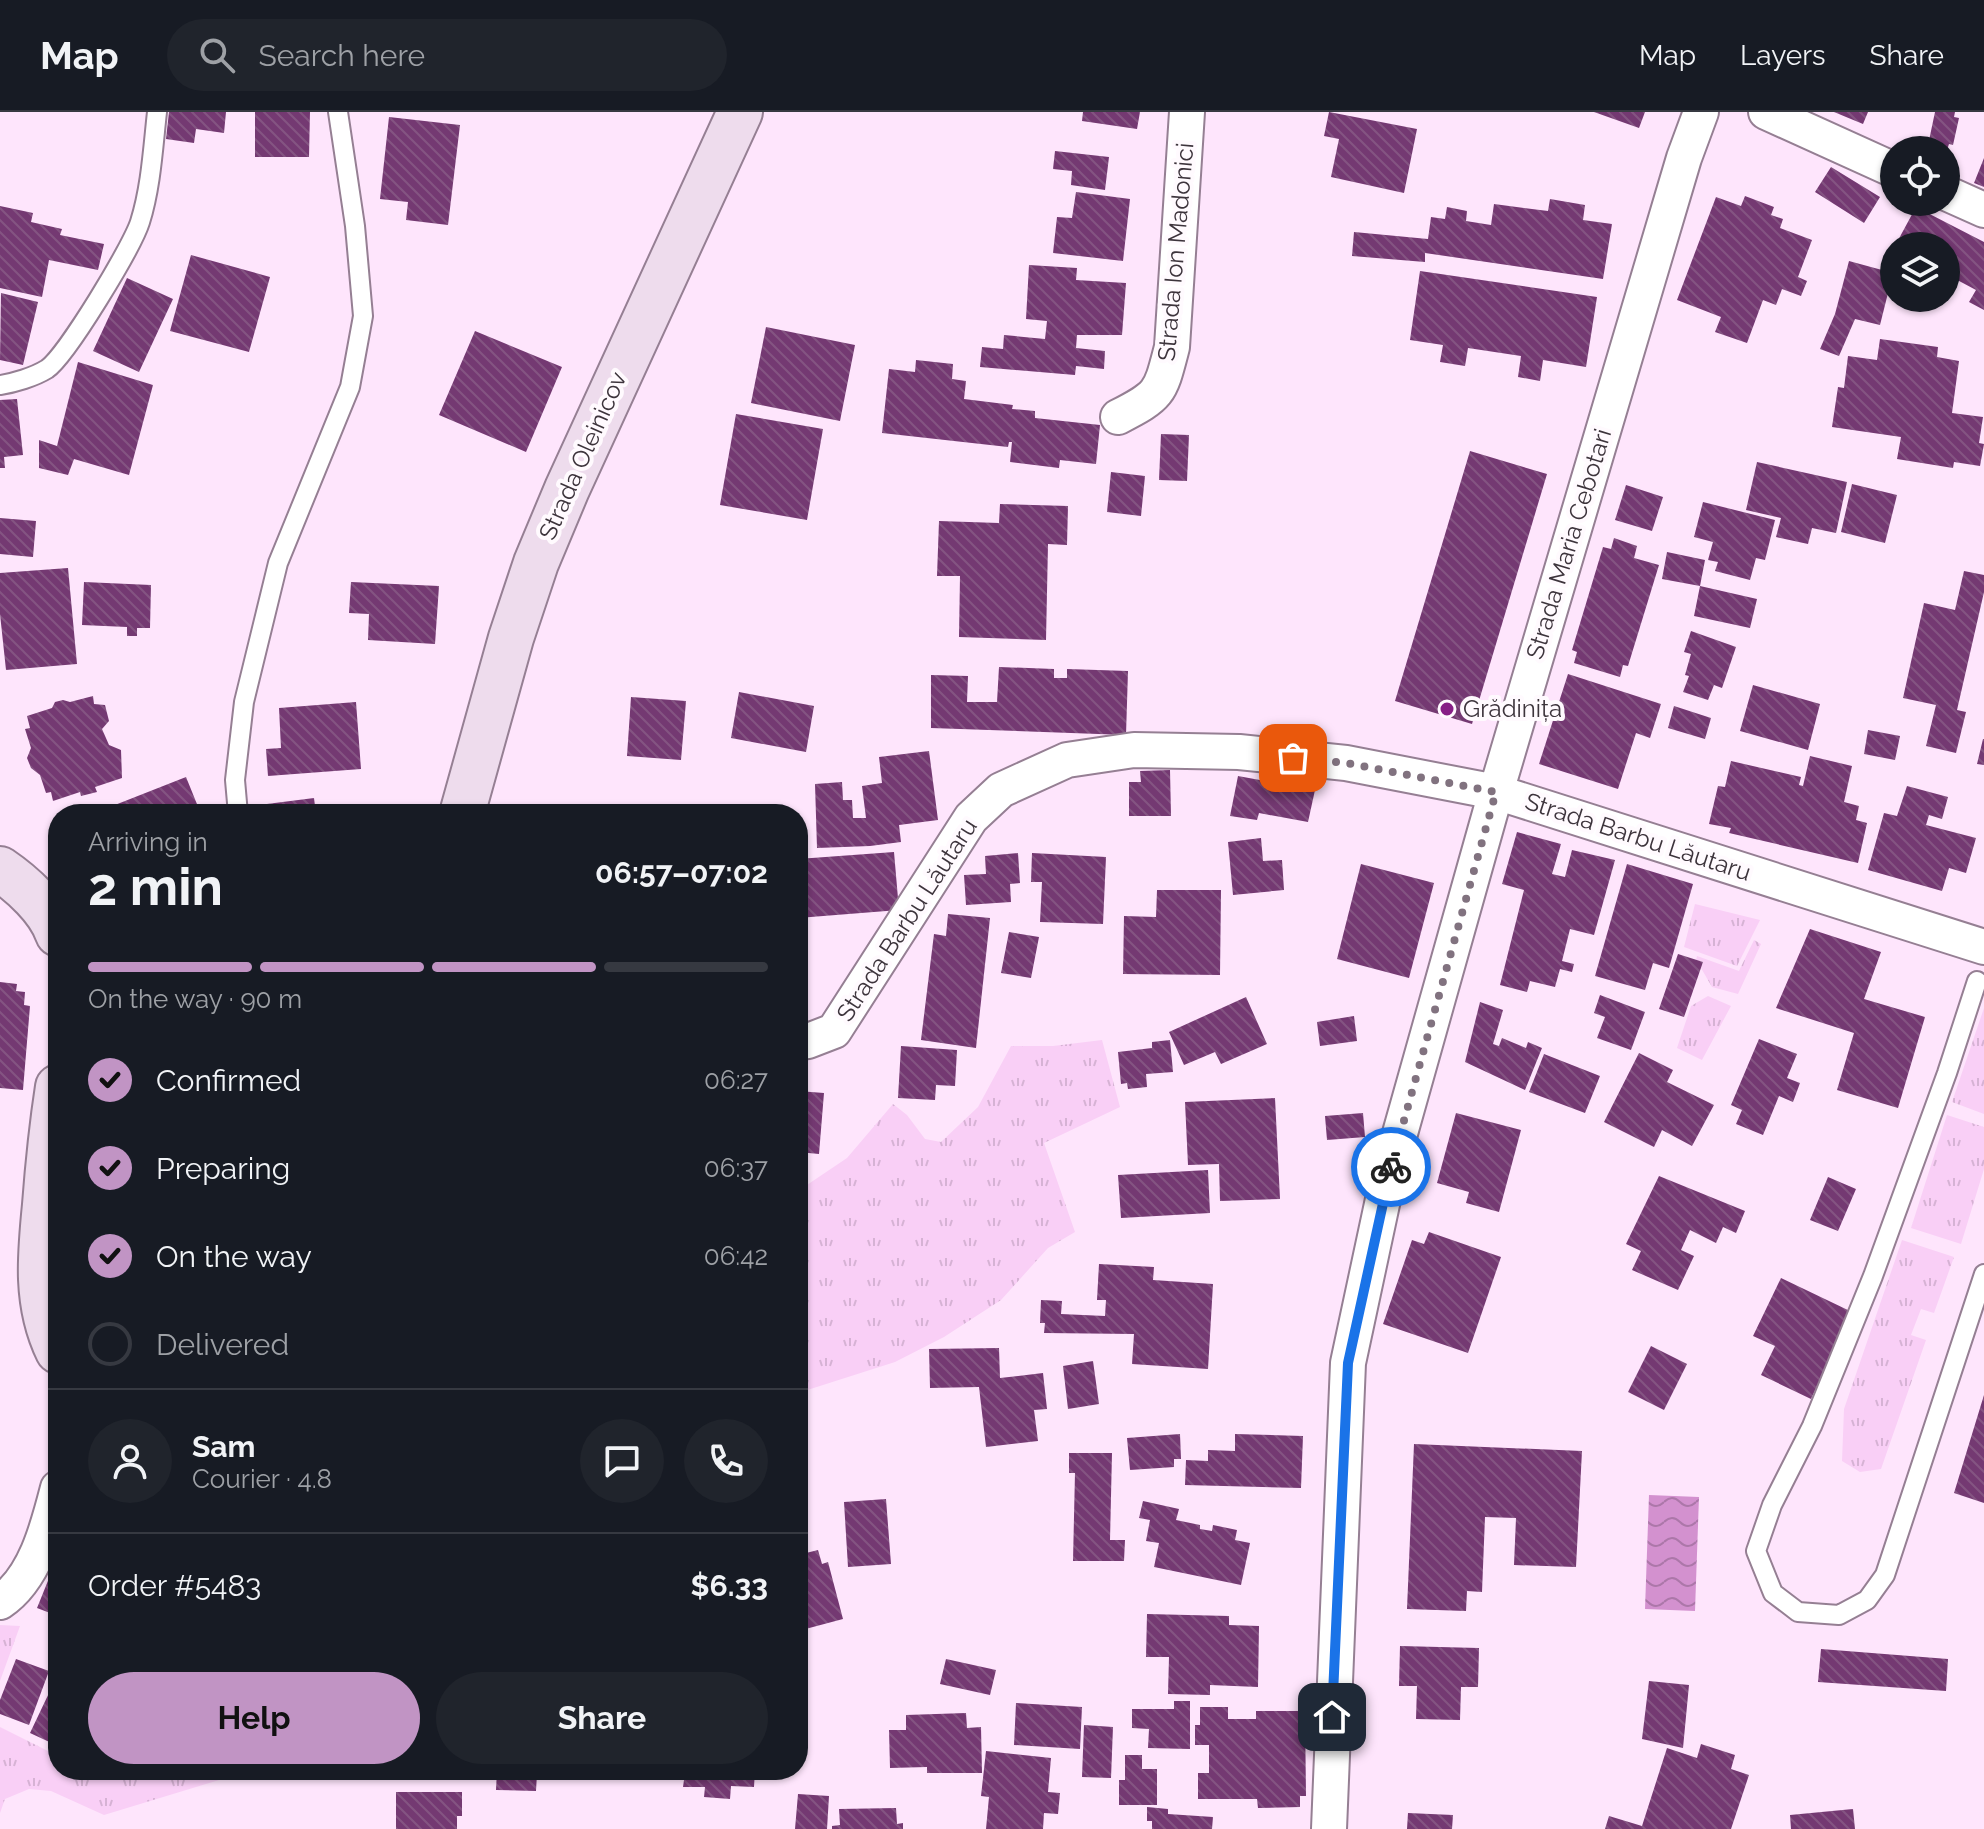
<!DOCTYPE html>
<html lang="en">
<head>
<meta charset="utf-8">
<style>
  :root { --surface:#171b24; --page:#20242c; --text:#f1f3f6; --muted:#9ea1a6; --line:#363941; --accent:#c194c4 }
  body { margin:0; font-family:Raleway,sans-serif; background:var(--page); color:var(--text); height:100vh; display:flex; flex-direction:column; font-size:30px; white-space:nowrap }
  * { box-sizing:border-box; margin:0 }
  p { font-size:26px; color:var(--muted) }
  .icon { flex:none; width:44px; height:44px; fill:none; stroke:currentColor; stroke-width:2; stroke-linecap:round; stroke-linejoin:round }
  .map { position:relative; flex:1; overflow:hidden }
  .details { position:absolute; left:48px; top:692px; width:760px; height:976px; display:flex; flex-direction:column; background:var(--surface); border-radius:32px; box-shadow:0 2px 6px #0004 }
  .details>* { flex:none }
  .buttons { position:absolute; left:1880px; top:24px; display:grid; gap:16px }
  .buttons a { display:grid; place-items:center; width:80px; height:80px; border-radius:50%; background:var(--surface); box-shadow:0 2px 6px #0004; font-size:40px }
  .pin { position:absolute; display:grid; place-items:center; width:68px; height:68px; color:#fff; margin:-34px; border-radius:16px; box-shadow:0 4px 12px #0006 }
  .courier { position:absolute; display:grid; place-items:center; width:80px; height:80px; margin:-40px; border:6px solid #1a73e8; border-radius:50%; background:#fff; color:#222; box-shadow:0 2px 10px #0007 }
  .headline em { font-style:normal; font-weight:700 }
  .headline div { display:flex; flex-direction:column-reverse }
  .headline { display:flex; align-items:center; justify-content:space-between; height:136px; padding:0 40px }
  h1 { font-size:52px; font-weight:700; line-height:60px }
  .bar { display:grid; grid-template-columns:repeat(4,1fr); gap:12px 8px; align-content:center; height:96px; padding:0 40px }
  .bar i { height:10px; border-radius:6px; background:var(--line) }
  .bar .on { background:var(--accent) }
  .bar p { grid-column:span 4 }
  .line { display:flex; align-items:center; gap:20px; padding:0 40px; border-top:2px solid var(--line) }
  .line div { flex:1 }
  .round { display:grid; place-items:center; flex:none; width:84px; height:84px; border-radius:42px; background:var(--page) }
  ol { padding:0 40px; list-style:none }
  li { display:flex; align-items:center; gap:24px; height:88px }
  li p { margin-inline-start:auto }
  li .icon { padding:8px; border-radius:50%; background:var(--accent); color:#111; stroke-width:4 }
  li:last-child { color:var(--muted) }
  li i { width:44px; height:44px; border:4px solid var(--line); border-radius:50% }
  .action { display:flex; gap:16px; margin-top:auto; padding:16px 40px }
  .action a { flex:1; height:92px; border-radius:48px; background:var(--accent); color:#111; font-size:32px; font-weight:700; line-height:92px; text-align:center }
  .action a+a { background:var(--page); color:var(--text) }
  header { display:flex; align-items:center; gap:48px; box-sizing:border-box; height:112px; padding:0 40px; background:var(--surface); border-bottom:2px solid var(--line) }
  header strong { font-size:38px }
  nav { display:flex; gap:44px; margin-inline-start:auto; font-size:28px }
  .search { width:560px; height:72px; background:var(--page); display:flex; align-items:center; gap:20px; box-sizing:border-box; padding:0 28px; border-radius:44px; color:var(--muted); font-size:30px }
  .map>svg:first-child { display:block }
  .grass { fill:url(#grass-tufts) }
  .water { fill:url(#water-waves) }
  .building { fill:url(#building-back-hatch) }
  .lines { fill:none; stroke-linecap:round; stroke-linejoin:round }
  .service-casing { stroke:#957f93; stroke-width:22 }
  .minor-casing { stroke:#957f93; stroke-width:38 }
  .secondary-casing { stroke:#957f93; stroke-width:48 }
  .service { stroke:#fff; stroke-width:18 }
  .minor { stroke:#fff; stroke-width:34 }
  .secondary { stroke:#eedced; stroke-width:44 }
  .done { stroke:#81727f; stroke-width:8; stroke-dasharray:0 14.4 }
  .route { stroke:#1a73e8; stroke-width:10 }
  .poi-dot { fill:#871f86; stroke:#fffafe; stroke-width:3 }
  .labels { text-anchor:middle; stroke-width:8; stroke-linejoin:round; paint-order:stroke }
  .street-label { font-size:24px; fill:#3d343c; stroke:#fffafe }
  .poi-label { font-size:24px; fill:#3d343c; stroke:#fffafe; text-anchor:start }
</style>
</head>
<body>
<header>
<strong>Map</strong>
<div class="search"><svg class="icon" aria-label="search" viewBox="0 0 24 24"><circle cx="10" cy="10" r="6"/><path d="M15 15l6 6"/></svg>Search here</div>
<nav><a>Map</a><a>Layers</a><a>Share</a></nav>
</header>
<div class="map">
<svg width="1984" height="1717" viewBox="0 0 1984 1717">
  <defs>
    <pattern id="grass-tufts" width="24" height="20" patternUnits="userSpaceOnUse" patternTransform="scale(2)"><rect width="24" height="20" fill="#f9cff6"/><path d="M3 7l-1-3M5 7V3M7 7l1-3M15 17l-1-3M17 17v-4M19 17l1-3" fill="none" stroke="#d6b2d4"/></pattern>
    <pattern id="water-waves" width="16" height="10" patternUnits="userSpaceOnUse" patternTransform="scale(2)"><rect width="16" height="10" fill="#d391cf"/><path d="M0 5q4-4 8 0t8 0" fill="none" stroke="#ac77a9"/></pattern>
    <pattern id="building-back-hatch" width="6" height="6" patternUnits="userSpaceOnUse" patternTransform="scale(2)"><rect width="6" height="6" fill="#743972"/><path d="M-1 5l2 2M0 0l6 6M5-1l2 2" fill="none" stroke="#845482"/></pattern>
  </defs>
  <rect width="100%" height="100%" fill="#fee5fc"/>
  <path class="grass" d="M1695 792 1760 808 1737 854 1684 835Z
    M1754 828 1761 832 1738 882 1712 875 1701 856 1703 850 1696 848 1697 844 1739 859Z
    M1708 884 1731 894 1702 948 1677 936 1691 894Z
    M1984 896V1002L1952 990Z
    M1102 928 1120 995 1044 1031 1075 1120 1048 1136 1001 1188 944 1225 895 1250 798 1281V1079L847 1046 893 992 907 1003 925 1027 941 1030 978 995 1011 934H1053Z
    M1947 1003 1984 1015V1057L1961 1132 1911 1116Z
    M1902 1128 1954 1145 1934 1201 1921 1197 1911 1223 1926 1228 1881 1357 1860 1360 1842 1349 1844 1297Z
    M0 1513 20 1514 0 1569Z
    M0 1615 58 1644V1658H86L94 1662 99 1658H252L104 1703 51 1679 29 1677 5 1687 0 1701Z"/>
  <path class="water" d="M1649 1383 1699 1385 1695 1499 1645 1497Z"/>
  <path class="building" d="M169 0H226L224 21 196 17 194 31 166 27Z
    M255 0H310L309 45H255Z
    M1083 0H1140L1137 17 1082 9Z
    M1329 0 1417 17 1404 81 1331 65 1339 27 1324 24Z
    M1594 0H1645L1639 16Z
    M1834 0H1868L1863 12Z
    M1935 0H1955L1954 5 1959 6 1953 33 1949 32 1947 38H1927Z
    M389 5 460 13 448 113 406 108 408 90 380 87Z
    M1055 39 1109 45 1105 78 1071 73 1072 59 1053 57Z
    M1946 41 1953 42 1951 52 1946 51Z
    M1984 46V75L1974 71Z
    M1831 55 1880 85 1864 111 1815 80Z
    M1076 80 1130 87 1123 149 1053 141 1057 105 1072 106Z
    M1745 84 1774 95 1771 103 1783 107 1780 116 1812 128 1798 165 1807 169 1801 184 1782 177 1776 193 1763 188 1747 231 1715 220 1721 205 1677 188 1716 85 1741 94Z
    M1550 87 1585 93 1583 108 1612 112 1603 167 1425 141V150L1352 144 1354 120 1428 127 1431 105 1445 107 1447 95 1467 99 1466 109 1491 113 1494 92 1548 99Z
    M0 94 33 101 31 110 62 117 60 123 104 132 98 158 49 148 42 185 0 176Z
    M1916 95 1984 130V198L1969 190 1976 178 1946 162V134L1896 132Z
    M191 143 270 165 249 240 170 219Z
    M1849 149 1893 161 1880 213 1855 207 1839 244 1820 237 1835 202Z
    M1029 153 1077 156 1076 168 1126 171 1122 223H1077L1076 236 1105 239 1104 257 1076 254 1075 263 980 255 982 235 1003 237 1004 223 1045 227 1047 209 1026 207Z
    M1420 159 1597 185 1586 255 1543 248 1540 269 1518 265 1521 244 1468 236 1465 254 1440 250 1443 233 1410 228Z
    M127 166 173 187 139 260 93 239Z
    M1 181 38 190 23 253 0 248Z
    M766 215 855 233 840 309 751 291Z
    M475 219 562 255 526 340 439 303Z
    M1880 227 1938 235 1937 245 1959 249 1952 301 1983 305 1979 331 1984 332 1980 354 1954 350 1953 356 1897 347 1901 325 1832 315 1838 275 1844 276 1848 244 1877 248Z
    M916 248 953 252 952 267 966 269 964 287 1013 293 1012 297 1035 299V306L1100 313 1096 352 1060 348 1059 356 1010 350 1012 330H1009L1008 335 882 321 889 257 915 260Z
    M78 250 153 273 129 363 74 347 68 363 39 356V328L57 334Z
    M17 287 23 343 4 345 5 356H0V288Z
    M736 302 823 317 807 408 720 393Z
    M1161 322 1189 323 1187 369 1159 368Z
    M1470 339 1547 362 1472 612 1395 589Z
    M1757 350 1847 370 1836 421 1812 416 1808 432 1776 425 1781 406 1746 398Z
    M1111 360 1145 364 1141 404 1107 400Z
    M1852 372 1897 383 1885 431 1841 420Z
    M1626 373 1663 385 1652 419 1615 408Z
    M1703 390 1775 408 1765 448 1756 446 1750 468 1715 459 1718 450 1708 448 1713 430 1694 425Z
    M1000 392 1068 394 1067 433 1048 432 1046 528 959 525 960 464H937L939 409 999 411Z
    M0 406 36 409 33 445 0 442Z
    M1614 426 1637 434 1634 446 1659 453 1628 554 1623 553 1620 565 1574 551 1577 540 1572 538 1603 435 1611 437Z
    M1667 440 1705 448 1700 474 1757 487 1750 516 1694 504 1700 474 1662 467Z
    M68 456 77 552 6 558 0 502V461Z
    M1964 459 1984 463V480L1957 598 1966 600 1956 641 1926 634 1936 593 1903 586 1924 491 1955 498Z
    M84 470 151 473 150 516H137V524H127V515L82 513Z
    M351 470 439 474 435 532 368 528 369 502 349 501Z
    M1691 519 1736 535 1722 576 1714 573 1708 588 1683 580 1689 564 1685 563 1691 542 1684 540Z
    M999 555 1054 557V566H1067V557L1128 559 1126 623 931 616V563L968 564 967 590H997Z
    M1568 562 1661 592 1650 626 1636 621 1618 677 1539 652Z
    M1753 573 1820 592 1808 638 1740 619Z
    M739 580 814 594 806 640 731 626Z
    M93 584 94 592 105 593 109 609 102 617 109 633 121 638 122 666 95 675 97 680 81 684 80 680 53 689 51 680 46 681 40 663 31 656 27 646 31 636 25 617 30 616 27 604 52 596 55 590 63 588 70 590Z
    M631 585 686 589 681 648 627 644Z
    M356 590 361 657 268 664 266 637 281 636 279 596Z
    M1674 594 1711 606 1705 627 1668 616Z
    M1868 618 1900 624 1895 648 1864 642Z
    M1983 627H1984V653L1977 652Z
    M929 639 938 708 899 713 901 730 870 734 817 736 815 672 842 670 843 688H852L853 706H866L862 674 882 671 879 645Z
    M1810 644 1852 654 1844 690 1859 694 1856 708 1867 711 1858 751 1729 721 1731 716 1709 712 1718 674 1725 675 1731 649 1801 665 1799 673 1803 674Z
    M1170 658 1171 704H1129V670H1141L1140 659Z
    M1238 664 1315 678 1308 710 1259 701 1257 708 1230 704Z
    M186 665 201 702H92Z
    M1907 674 1948 685 1942 707 1929 703 1926 713 1976 726 1966 761 1949 756 1942 779 1868 758 1884 701 1897 704Z
    M314 686 316 702H261L259 693Z
    M1517 720 1561 732 1552 762 1565 765 1572 738 1615 748 1594 823 1570 817 1562 849 1574 852 1572 860 1560 857 1555 875 1530 869 1527 880 1500 873 1524 778 1502 772Z
    M1261 726 1263 749 1282 748 1284 778 1233 783 1228 730Z
    M894 740 899 798 798 806V747Z
    M1018 741 1020 771 1010 772 1011 790 966 793 964 763 986 762 985 744Z
    M1032 741 1106 745 1103 812 1040 810 1042 770H1031Z
    M1361 752 1434 771 1409 866 1337 847Z
    M1627 752 1693 772 1669 856 1653 851 1645 878 1595 864Z
    M1157 778H1221L1220 863 1123 862 1124 804 1156 805Z
    M948 802 990 806 976 936 921 928 934 822 946 824Z
    M1810 817 1881 840 1864 887 1925 905 1898 996 1837 978 1854 921 1776 896Z
    M1009 820 1039 825 1031 866 1001 861Z
    M1678 842 1703 850 1684 905 1659 897Z
    M0 870 17 872 16 879 25 880 24 893 30 894 23 978 0 976Z
    M1600 883 1645 900 1631 938 1597 926 1605 905 1594 901Z
    M1246 885 1267 932 1221 952 1215 940 1184 953 1169 920Z
    M1480 890 1503 898 1493 932 1499 934 1502 926 1526 936 1528 930 1542 936 1525 978 1465 950Z
    M1354 904 1357 929 1320 934 1317 910Z
    M1759 927 1797 942 1787 966 1800 971 1793 990 1779 984 1763 1023 1736 1012 1742 998 1731 993Z
    M1170 928 1173 960 1146 962 1147 975 1128 977 1127 971 1121 972 1118 940 1152 936V930Z
    M901 934 957 938 955 974 936 973 935 988 898 986Z
    M1639 941 1673 958 1667 970 1714 993 1692 1034 1662 1018 1654 1035 1604 1010Z
    M1544 942 1600 964 1585 1001 1529 980Z
    M798 979 824 981 819 1042 798 1040Z
    M1275 986 1280 1087 1220 1089 1219 1052 1188 1053 1185 990Z
    M1363 1001 1365 1025 1327 1028 1325 1004Z
    M1456 1001 1521 1018 1499 1100 1466 1091 1469 1080 1437 1071Z
    M1208 1058 1210 1101 1121 1106 1118 1063Z
    M1659 1064 1745 1099 1736 1121 1723 1115 1716 1131 1690 1118 1681 1138 1694 1144 1678 1178 1632 1158 1641 1139 1626 1132Z
    M1828 1065 1856 1077 1838 1119 1810 1108Z
    M1429 1120 1501 1145 1468 1241 1383 1212 1412 1128 1424 1132Z
    M1099 1152 1154 1155 1153 1168 1213 1172 1208 1257 1132 1252 1134 1222 1044 1221 1045 1211H1040L1041 1188 1062 1189 1061 1202 1105 1204 1106 1188H1097Z
    M1781 1166 1852 1200 1811 1287 1761 1263 1775 1234 1753 1224Z
    M1651 1234 1687 1252 1664 1298 1628 1280Z
    M999 1236 1000 1266 1043 1261 1047 1297 1034 1298 1038 1329 986 1335 979 1275 930 1276 929 1237Z
    M1093 1249 1099 1292 1068 1297 1063 1254Z
    M1984 1283V1391L1954 1381Z
    M1180 1322 1181 1347H1174V1355L1130 1358 1127 1326Z
    M1235 1322 1303 1324 1301 1376 1185 1373 1186 1348 1208 1349V1338L1235 1339Z
    M1414 1332 1582 1339 1576 1455 1514 1453 1516 1406 1485 1405 1482 1480 1467 1479 1466 1499 1407 1497Z
    M1069 1341H1112L1110 1428H1125L1124 1449H1073L1075 1361H1069Z
    M886 1387 891 1452 848 1455 844 1390Z
    M1143 1389 1179 1397 1176 1408 1200 1413V1417L1212 1419 1213 1413 1237 1418 1235 1428 1250 1431 1241 1473 1154 1455 1159 1431 1146 1429 1150 1408 1139 1406Z
    M818 1438 822 1452 828 1450 843 1507 798 1519V1443Z
    M58 1444V1504L37 1496Z
    M1147 1502 1229 1504V1513L1259 1514 1258 1575 1210 1573V1583L1168 1582 1169 1545H1146Z
    M1400 1534 1479 1536 1478 1575H1461L1460 1608 1416 1607 1417 1574H1399Z
    M1821 1537 1948 1547 1946 1579 1818 1570Z
    M16 1547 49 1559 29 1613 0 1602V1588Z
    M946 1547 996 1558 990 1583 940 1572Z
    M1649 1569 1689 1573 1683 1636 1642 1627Z
    M49 1581 58 1585V1634L30 1621Z
    M1174 1589H1190V1637L1148 1636 1149 1617 1132 1616V1597H1174Z
    M1016 1591 1082 1595 1080 1637 1014 1633Z
    M1200 1595H1228V1607H1256V1599H1305L1306 1684H1300V1695L1258 1696 1257 1687H1198V1661H1209V1633H1195V1613H1200Z
    M966 1601 967 1616 981 1615 982 1661H927V1655L890 1656 889 1618H906V1603Z
    M1084 1613 1113 1615 1111 1666 1082 1665Z
    M1701 1632 1735 1643 1731 1657 1749 1663 1731 1717H1605L1609 1704 1642 1714 1667 1636 1697 1646Z
    M986 1639 1051 1646 1048 1680 1060 1681 1058 1702 1044 1701 1043 1717H986L989 1685 981 1684Z
    M1125 1643H1142V1657H1157V1693H1119V1668H1125Z
    M497 1658H550V1663L537 1662 536 1679 496 1678Z
    M667 1658H755L754 1675 731 1674 730 1687 704 1685 705 1675H683L684 1668 667 1667Z
    M396 1680H462V1704H457V1717H396Z
    M798 1682 829 1684 827 1717H795Z
    M1147 1695 1168 1697V1702L1213 1705 1212 1717H1152V1709H1147Z
    M896 1696 897 1712 903 1711V1717H832V1714L840 1713 839 1697Z
    M1853 1697 1855 1717H1791L1790 1703Z
    M1408 1701 1453 1703 1452 1717H1407Z"/>
  <g class="lines">
    <defs>
      <path id="service" d="M0 273C14 271 34 265 47 257 67 243 132 135 140 110 151 75 153 36 157 0
        M238 702 235 668 244 590 278 451 350 275 363 204 355 114 338 0
        M1977 869 1947 961 1873 1164 1812 1314 1772 1393 1756 1439 1773 1481 1798 1500 1839 1503 1867 1488 1885 1463 1984 1162"/>
      <path id="minor" d="M1766 0 1894 58
        M1946 81 1984 98
        M1118 305C1161 283 1160 281 1172 235L1187 0
        M798 930 808 929 834 919 971 706 1001 678 1067 648 1134 638 1239 640 1346 651 1496 680 1984 835
        M0 1490C35 1467 48 1415 58 1376
        M1329 1717 1348 1251 1388 1064 1496 680 1684 46 1701 0"/>
      <path id="secondary" d="M462 702 511 526 536 451 567 377 740 0
        M0 757C22 772 49 796 58 822
        M58 975C52 1014 48 1053 45 1093 40 1143 35 1192 58 1239"/>
    </defs>
    <use href="#service" class="service-casing"/>
    <use href="#minor" class="minor-casing"/>
    <use href="#secondary" class="secondary-casing"/>
    <use href="#service" class="service"/>
    <use href="#minor" class="minor"/>
    <use href="#secondary" class="secondary"/>
  </g>
  <g class="lines">
    <path class="done" d="M1293 646 1346 651 1496 680 1391 1055"/>
    <path class="route" d="M1332 1605 1348 1251 1391 1055"/>
  </g>
  <circle class="poi-dot" cx="1447" cy="597" r="8"/>
  <g class="labels">
    <g class="street-label">
      <text transform="translate(1176 140) rotate(-85)" y="8">Strada Ion Madonici</text>
      <text transform="translate(583 344) rotate(-66)" y="8">Strada Oleinicov</text>
      <text transform="translate(1569 432) rotate(-73)" y="8">Strada Maria Cebotari</text>
      <text transform="translate(1638 725) rotate(18)" y="8">Strada Barbu Lăutaru</text>
      <text transform="translate(907 808) rotate(-57)" y="8">Strada Barbu Lăutaru</text>
    </g>
    <g class="poi-label">
      <text x="1463" y="605">Grădinița</text>
    </g>
  </g>
</svg>
<div class="buttons">
<a><svg class="icon" aria-label="locate" viewBox="0 0 24 24"><circle cx="12" cy="12" r="6"/><path d="M12 2v4M12 18v4M2 12h4M18 12h4"/></svg></a>
<a><svg class="icon" aria-label="layers" viewBox="0 0 24 24"><path d="M12 4l9 5-9 5-9-5zM3 14l9 5 9-5"/></svg></a>
</div>
<div class="pin" style="left:1293px;top:646px;background:#ea580c"><svg class="icon" aria-label="bag" viewBox="0 0 24 24"><path d="M5 8h14l-1 12H6zM9 8a3 3 0 0 1 6 0"/></svg></div>
<div class="pin" style="left:1332px;top:1605px;background:#1f2937"><svg class="icon" aria-label="home" viewBox="0 0 24 24"><path d="M3 11l9-7 9 7M6 9v11h12V9"/></svg></div>
<div class="courier" style="left:1391px;top:1055px"><svg class="icon" aria-label="bike" viewBox="0 0 24 24"><circle cx="6" cy="16" r="4"/><circle cx="18" cy="16" r="4"/><path d="M6 16l4-8h5l3 8M10 8l3 8H6M13 5h3"/></svg></div>
<section class="details">
<div class="headline"><div><h1>2 min</h1><p>Arriving in</p></div><em>06:57–07:02</em></div>
<div class="bar"><i class="on"></i><i class="on"></i><i class="on"></i><i></i><p>On the way · 90 m</p></div>
<ol>
<li><svg class="icon" aria-label="check" viewBox="0 0 24 24"><path d="M5 12l5 5 9-10"/></svg>Confirmed<p>06:27</p></li>
<li><svg class="icon" aria-label="check" viewBox="0 0 24 24"><path d="M5 12l5 5 9-10"/></svg>Preparing<p>06:37</p></li>
<li><svg class="icon" aria-label="check" viewBox="0 0 24 24"><path d="M5 12l5 5 9-10"/></svg>On the way<p>06:42</p></li>
<li><i></i>Delivered</li>
</ol>
<div class="line" style="height:144px"><a class="round"><svg class="icon" aria-label="person" viewBox="0 0 24 24"><circle cx="12" cy="8" r="4"/><path d="M4 21q1-7 8-7t8 7"/></svg></a><div><b>Sam</b><p>Courier · 4.8</p></div><a class="round"><svg class="icon" aria-label="chat" viewBox="0 0 24 24"><path d="M4 5h16v11H9l-5 4z"/></svg></a><a class="round"><svg class="icon" aria-label="phone" viewBox="0 0 24 24"><path d="M5 4h4l2 5-3 2q2 4 5 5l2-3 5 2v4C11 20 4 13 5 4z"/></svg></a></div>
<div class="line" style="height:104px"><div>Order #5483</div><b>$6.33</b></div>
<div class="action"><a>Help</a><a>Share</a></div>
</section>
</div>
</body>
</html>
